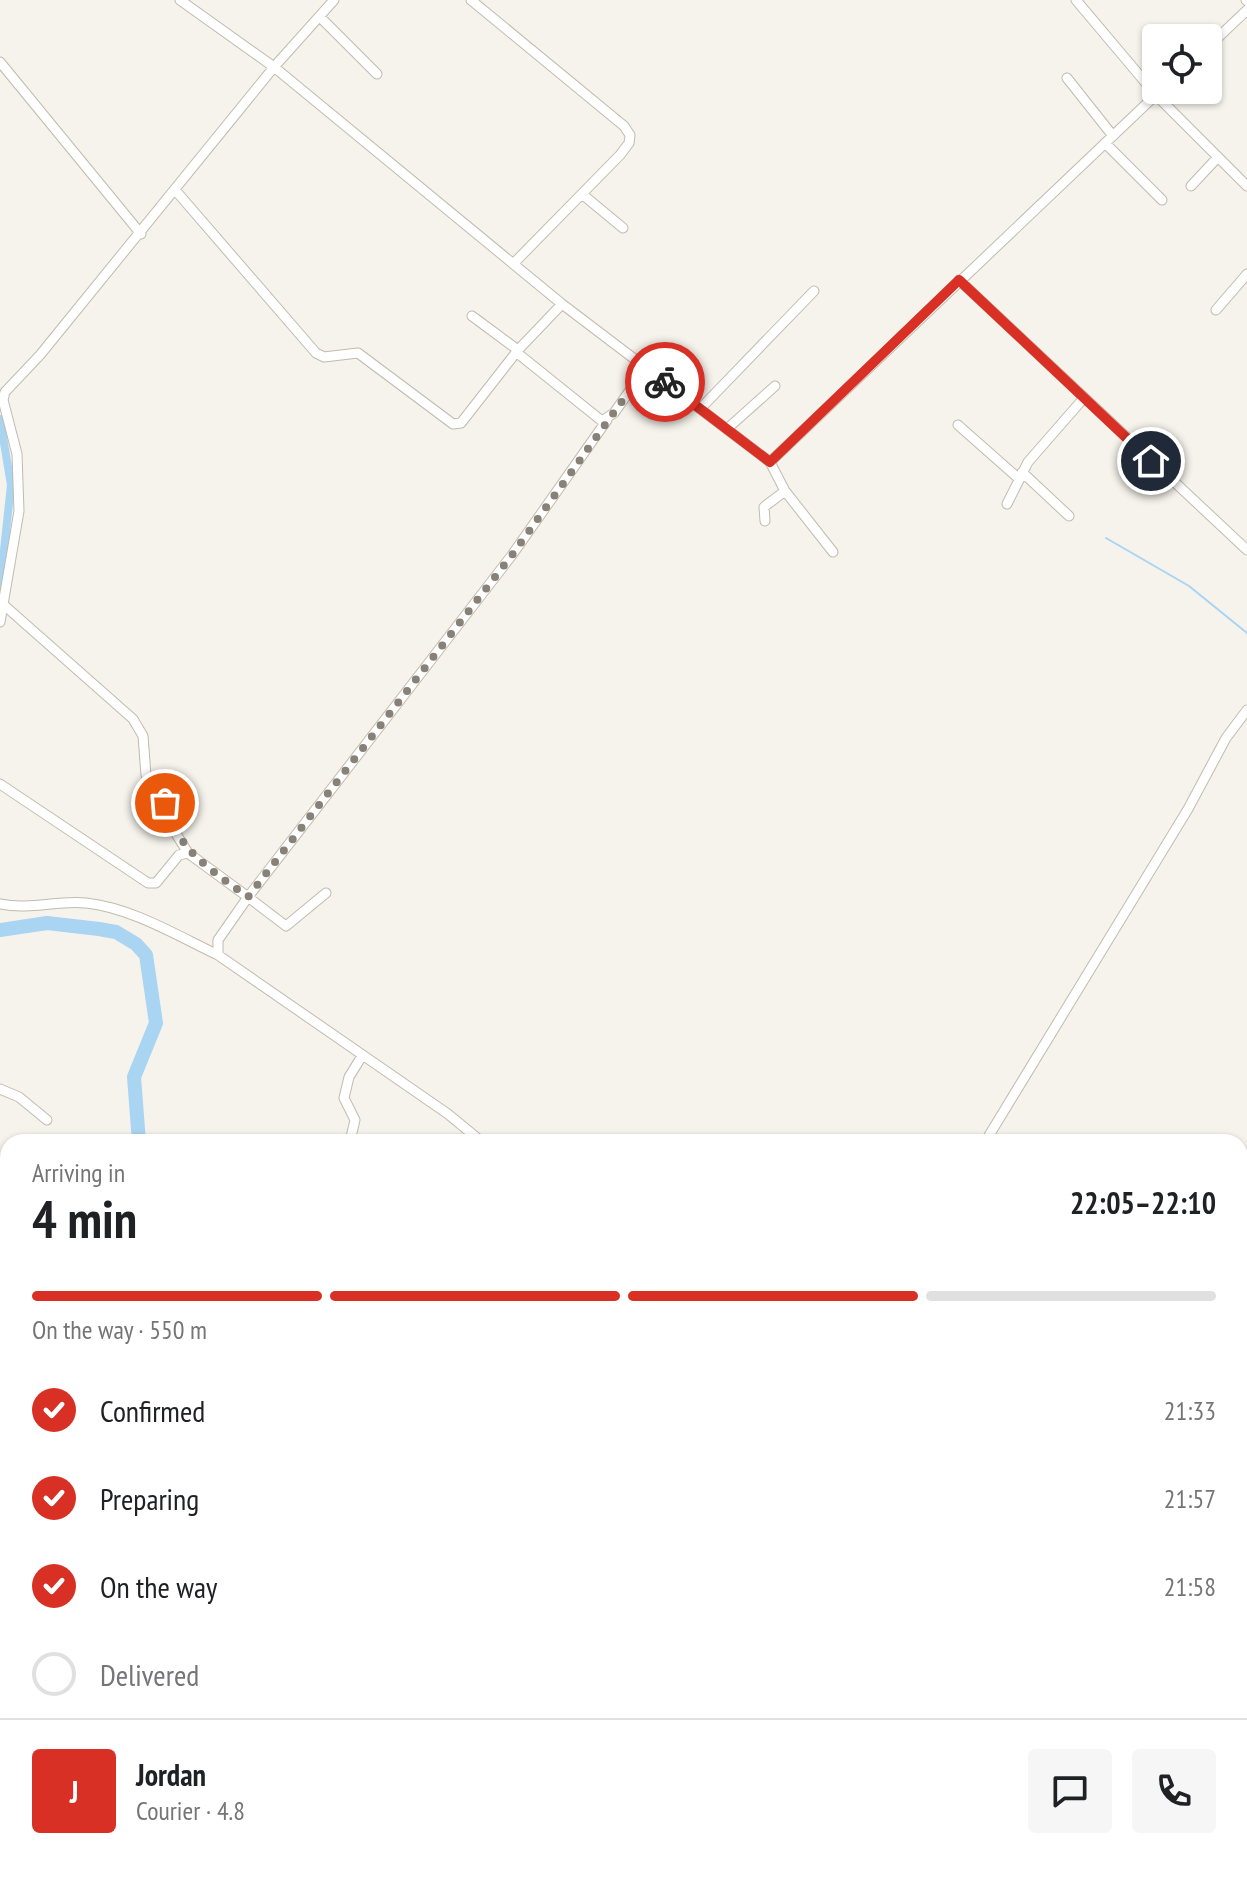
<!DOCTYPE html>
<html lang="en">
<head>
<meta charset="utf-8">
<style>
  :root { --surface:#fff; --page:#f6f6f6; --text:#202124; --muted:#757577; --line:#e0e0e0; --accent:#d93025 }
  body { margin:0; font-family:"PT Sans Narrow",sans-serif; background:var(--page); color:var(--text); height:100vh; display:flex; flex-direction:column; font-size:30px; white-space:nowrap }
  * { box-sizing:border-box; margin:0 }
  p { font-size:26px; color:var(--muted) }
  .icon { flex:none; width:44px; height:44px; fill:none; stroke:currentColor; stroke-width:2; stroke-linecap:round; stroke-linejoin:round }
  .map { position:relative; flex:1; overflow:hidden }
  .sheet { position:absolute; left:0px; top:1134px; width:1248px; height:746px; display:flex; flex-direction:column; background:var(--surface); border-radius:24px 24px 0 0; box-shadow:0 2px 6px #0004 }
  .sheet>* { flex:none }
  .fabs { position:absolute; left:1142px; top:24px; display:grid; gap:16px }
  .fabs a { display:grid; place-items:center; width:80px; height:80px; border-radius:8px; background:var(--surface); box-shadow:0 2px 6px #0004; font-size:40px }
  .pin { position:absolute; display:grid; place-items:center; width:68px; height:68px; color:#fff; margin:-34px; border:4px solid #fff; border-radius:50%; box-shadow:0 2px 8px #0007 }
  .courier { position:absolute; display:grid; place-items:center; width:80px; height:80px; margin:-40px; border:6px solid #d93025; border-radius:50%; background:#fff; color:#222; box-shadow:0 2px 10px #0007 }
  .head em { font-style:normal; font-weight:600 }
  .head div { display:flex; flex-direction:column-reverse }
  .head { display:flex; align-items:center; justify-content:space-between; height:136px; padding:0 32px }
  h1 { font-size:52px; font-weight:600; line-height:60px }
  .bar { display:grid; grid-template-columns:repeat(4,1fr); gap:12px 8px; align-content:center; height:96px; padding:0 32px }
  .bar i { height:10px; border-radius:6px; background:var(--line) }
  .bar .current { background:var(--accent) }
  .bar p { grid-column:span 4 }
  .line { display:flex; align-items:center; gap:20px; padding:0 32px; border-top:2px solid var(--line) }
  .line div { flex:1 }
  .round { display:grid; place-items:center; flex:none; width:84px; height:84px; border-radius:8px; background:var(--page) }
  ol { padding:0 32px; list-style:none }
  li { display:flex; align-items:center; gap:24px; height:88px }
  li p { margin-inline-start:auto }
  li .icon { padding:8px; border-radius:50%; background:var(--accent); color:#fff; stroke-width:4 }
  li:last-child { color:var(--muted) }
  li i { width:44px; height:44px; border:4px solid var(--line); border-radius:50% }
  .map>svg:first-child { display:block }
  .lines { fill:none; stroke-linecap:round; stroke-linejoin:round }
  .stream { stroke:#a9d4f2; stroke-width:2 }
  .canal { stroke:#a9d4f2; stroke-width:8 }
  .river { stroke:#a9d4f2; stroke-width:14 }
  .minor-casing { stroke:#c2bbae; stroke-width:11 }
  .minor { stroke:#fff; stroke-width:9 }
  .done { stroke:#878178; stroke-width:8; stroke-dasharray:0 14.4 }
  .route { stroke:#d93025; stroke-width:10 }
</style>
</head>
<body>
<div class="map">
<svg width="1247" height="1879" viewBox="0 0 1247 1879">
  <rect width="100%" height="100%" fill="#f6f3ec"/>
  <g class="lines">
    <path class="stream" d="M1106 538 1189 586 1247 633"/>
    <path class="canal" d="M0 419 11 485 0 587"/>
    <path class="river" d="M0 930 47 923 99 929 116 932 136 944 146 955 156 1023 134 1077 139 1142
      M1240 1762 1247 1780"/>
    <defs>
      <path id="minor" d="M180 0 274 67 562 304 770 462 1161 90
        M471 0 624 126 630 135 629 143 620 155 515 262
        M1076 0 1156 95 1247 186
        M1246 0 1247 1
        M320 17 377 74
        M1208 47 1247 10
        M0 62 141 234
        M1067 78 1113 136
        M1105 143 1162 200
        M1191 186 1218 157
        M176 191 316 353 324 357 358 353 453 424 461 423 518 350 562 304
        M582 194 623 228
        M959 280 1247 550
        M1216 310 1247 274
        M472 316 518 350
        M516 352 602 421 614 413 645 369
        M701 408 814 291
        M958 425 1018 478
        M728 428 775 386
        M770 462 785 491 833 552
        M1022 472 1069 516
        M1007 504 1028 462 1083 399
        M765 521 764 507 785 491
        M5 606 133 719 143 736 146 775 161 794 170 824 188 853
        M0 622 19 511 17 454 3 400 5 392 40 355 274 67 334 0
        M0 784 148 883H156L179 855 188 853 248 897 218 940V955L448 1114 482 1142
        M326 893 286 926 248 897 512 555 607 420
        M0 904C31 910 57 900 86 903 132 908 176 935 218 955
        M0 1089 19 1097 47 1120
        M355 1142 351 1137 355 1120 344 1098 349 1077 362 1056
        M985 1142 1188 809 1226 738 1247 710
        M0 1252 8 1258
        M0 1391 8 1382
        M1240 1621 1247 1626
        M0 1707 8 1715
        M205 1872 214 1879
        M793 1872 801 1879
        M985 1872 993 1879
        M1077 1872 1085 1879
        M555 1879 561 1872
        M701 1879 708 1872
        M951 1879 958 1872
        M1022 1879 1028 1872"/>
    </defs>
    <use href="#minor" class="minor-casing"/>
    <use href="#minor" class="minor"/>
  </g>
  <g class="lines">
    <path class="done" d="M165 803C177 850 211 870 248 897L512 555 645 369 665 382"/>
    <path class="route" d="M665 382 770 462 959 280 1151 461"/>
  </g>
</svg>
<div class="fabs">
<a><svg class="icon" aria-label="locate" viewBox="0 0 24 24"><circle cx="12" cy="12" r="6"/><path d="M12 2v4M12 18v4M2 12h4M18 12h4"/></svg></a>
</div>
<div class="pin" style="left:165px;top:803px;background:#ea580c"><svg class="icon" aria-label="bag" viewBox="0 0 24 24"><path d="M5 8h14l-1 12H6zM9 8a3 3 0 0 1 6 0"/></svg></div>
<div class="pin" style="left:1151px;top:461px;background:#1f2937"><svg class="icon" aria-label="home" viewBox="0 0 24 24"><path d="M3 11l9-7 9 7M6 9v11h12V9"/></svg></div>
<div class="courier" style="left:665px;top:382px"><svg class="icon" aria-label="bike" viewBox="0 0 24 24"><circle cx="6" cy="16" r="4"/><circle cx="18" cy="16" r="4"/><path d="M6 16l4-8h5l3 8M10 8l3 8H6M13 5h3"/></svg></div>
<section class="sheet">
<div class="head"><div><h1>4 min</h1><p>Arriving in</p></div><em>22:05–22:10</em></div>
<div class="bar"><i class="current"></i><i class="current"></i><i class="current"></i><i></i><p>On the way · 550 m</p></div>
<ol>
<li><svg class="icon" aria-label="check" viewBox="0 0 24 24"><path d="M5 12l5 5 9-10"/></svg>Confirmed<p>21:33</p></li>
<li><svg class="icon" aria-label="check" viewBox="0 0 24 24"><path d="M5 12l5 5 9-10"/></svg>Preparing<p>21:57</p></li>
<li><svg class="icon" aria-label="check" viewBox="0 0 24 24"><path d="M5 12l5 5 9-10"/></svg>On the way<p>21:58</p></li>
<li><i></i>Delivered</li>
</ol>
<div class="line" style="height:144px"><b class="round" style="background:var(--accent);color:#fff">J</b><div><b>Jordan</b><p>Courier · 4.8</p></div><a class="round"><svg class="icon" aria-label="chat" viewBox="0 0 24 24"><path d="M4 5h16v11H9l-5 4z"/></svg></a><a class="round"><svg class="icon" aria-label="phone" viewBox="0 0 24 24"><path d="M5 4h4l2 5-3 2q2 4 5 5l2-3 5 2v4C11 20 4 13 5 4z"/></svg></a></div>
</section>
</div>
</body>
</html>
